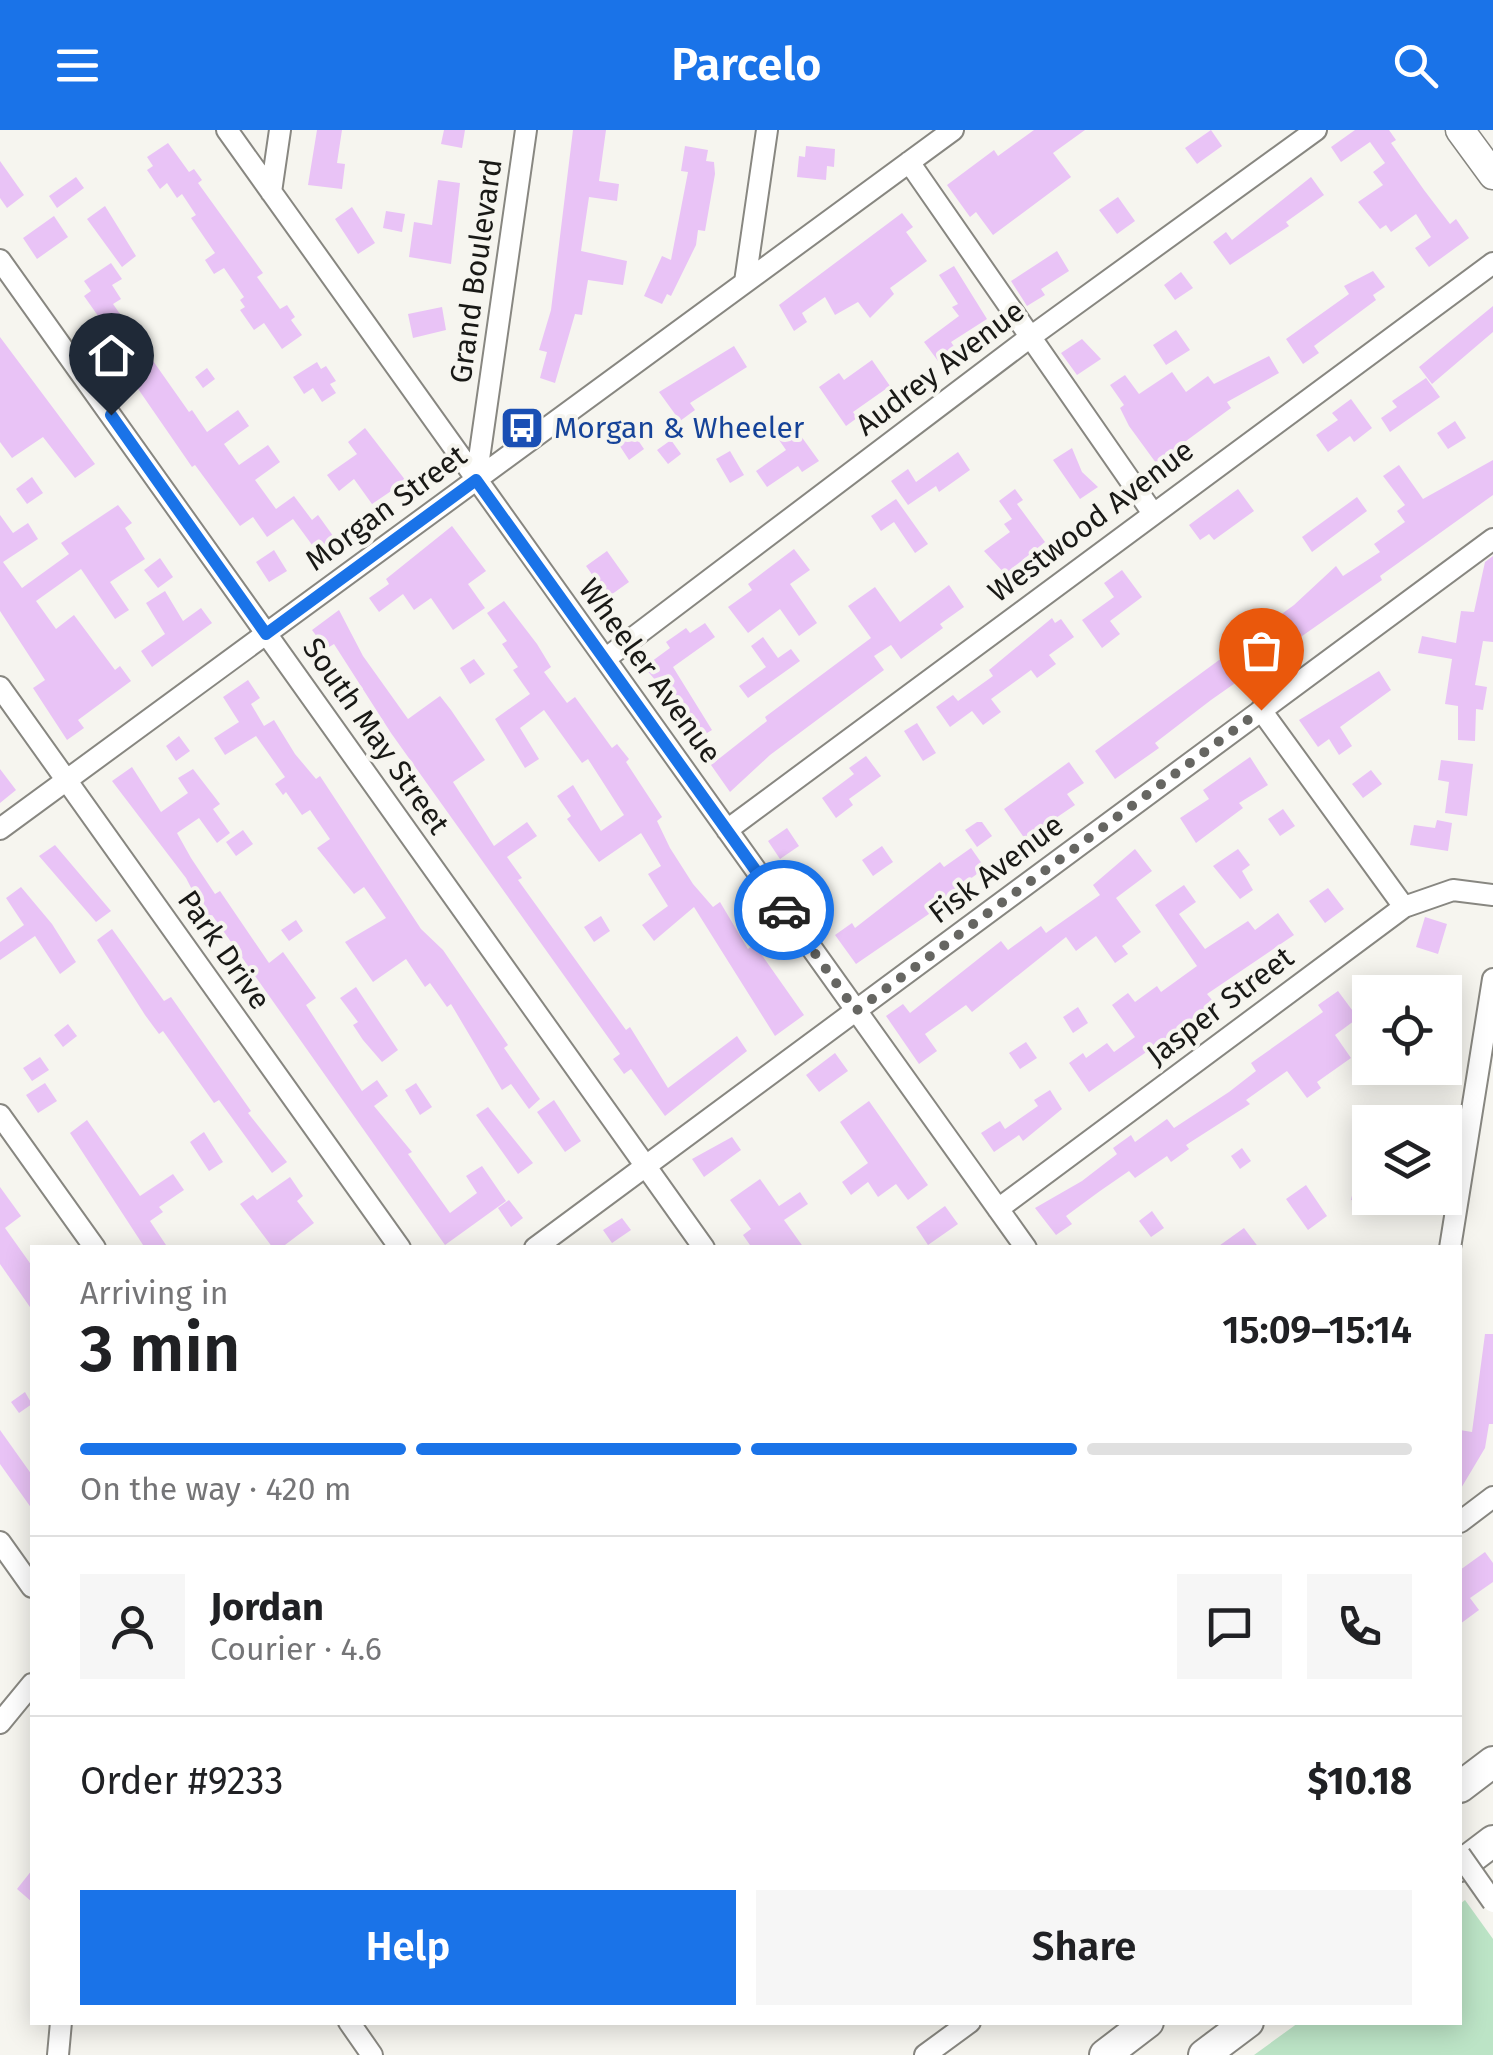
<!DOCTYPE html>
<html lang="en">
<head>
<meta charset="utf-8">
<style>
  :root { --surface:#fff; --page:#f6f6f6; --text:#202124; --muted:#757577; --line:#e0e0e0; --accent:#1a73e8 }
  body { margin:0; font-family:"Fira Sans",sans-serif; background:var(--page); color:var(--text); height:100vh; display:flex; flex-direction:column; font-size:38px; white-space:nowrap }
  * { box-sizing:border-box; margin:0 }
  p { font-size:32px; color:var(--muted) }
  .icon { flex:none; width:55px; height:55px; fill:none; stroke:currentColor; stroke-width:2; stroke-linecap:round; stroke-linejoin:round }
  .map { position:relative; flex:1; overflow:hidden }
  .details { position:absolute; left:30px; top:1115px; width:1432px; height:780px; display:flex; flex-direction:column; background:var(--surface); border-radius:0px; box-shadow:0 5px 25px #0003 }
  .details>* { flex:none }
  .buttons { position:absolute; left:1352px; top:845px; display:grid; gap:20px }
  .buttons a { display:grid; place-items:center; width:110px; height:110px; border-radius:0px; background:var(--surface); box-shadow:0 5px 25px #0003; font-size:50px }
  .pin { position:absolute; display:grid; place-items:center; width:85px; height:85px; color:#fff; margin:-102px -42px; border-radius:50% 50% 50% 0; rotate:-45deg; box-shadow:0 0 10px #0007 }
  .pin .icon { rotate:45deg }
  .courier { position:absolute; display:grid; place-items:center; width:100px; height:100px; margin:-50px; border:8px solid #1a73e8; border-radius:50%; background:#fff; color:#222; box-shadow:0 2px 12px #0007 }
  .headline em { font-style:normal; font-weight:600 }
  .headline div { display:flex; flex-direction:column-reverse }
  .headline { display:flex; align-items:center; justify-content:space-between; height:170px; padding:0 50px }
  h1 { font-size:65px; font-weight:600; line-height:75px }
  .bar { display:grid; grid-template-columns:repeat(4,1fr); gap:15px 10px; align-content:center; height:120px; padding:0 50px }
  .bar i { height:12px; border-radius:8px; background:var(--line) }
  .bar .current { background:var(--accent) }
  .bar p { grid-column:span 4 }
  .line { display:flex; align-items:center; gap:25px; padding:0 50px; border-top:2px solid var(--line) }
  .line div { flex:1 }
  .round { display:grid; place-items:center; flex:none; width:105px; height:105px; border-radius:0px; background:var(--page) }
  .primary-button { display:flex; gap:20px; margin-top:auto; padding:20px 50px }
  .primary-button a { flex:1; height:115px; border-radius:0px; background:var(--accent); color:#fff; font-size:40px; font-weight:600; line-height:115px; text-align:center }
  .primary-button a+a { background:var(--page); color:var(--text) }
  header { display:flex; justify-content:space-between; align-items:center; height:130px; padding:0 50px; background:var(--accent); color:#fff; font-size:45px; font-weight:600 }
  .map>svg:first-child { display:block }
  .green { fill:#bce4c6 }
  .building { fill:#e9c3f6 }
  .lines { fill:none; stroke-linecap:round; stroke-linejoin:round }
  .minor-casing { stroke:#888781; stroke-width:24 }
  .major-casing { stroke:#888781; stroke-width:31 }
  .highway-casing { stroke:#888781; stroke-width:34 }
  .minor { stroke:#fff; stroke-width:20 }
  .major { stroke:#fff; stroke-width:28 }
  .highway { stroke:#fff; stroke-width:30 }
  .minor-bridge-casing { stroke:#888781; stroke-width:24; stroke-linecap:butt }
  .minor-bridge { stroke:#fff; stroke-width:20 }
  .done { stroke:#666662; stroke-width:10; stroke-dasharray:0 18 }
  .route { stroke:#1a73e8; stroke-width:12 }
  .labels { text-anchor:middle; stroke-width:8; stroke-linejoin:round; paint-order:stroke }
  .street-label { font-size:30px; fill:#191916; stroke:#f6f5ef }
  .transit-label { font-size:30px; fill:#164399; stroke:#f6f5ef; text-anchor:start }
</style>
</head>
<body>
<header><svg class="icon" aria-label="menu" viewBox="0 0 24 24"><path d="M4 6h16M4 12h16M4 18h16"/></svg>Parcelo<svg class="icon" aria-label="search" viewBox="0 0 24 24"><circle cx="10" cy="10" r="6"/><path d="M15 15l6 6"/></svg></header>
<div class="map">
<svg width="1493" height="1925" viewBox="0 0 1493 1925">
  <rect width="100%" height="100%" fill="#f6f5ef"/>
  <path class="green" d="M1465 1770 1493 1809V1925H1254L1298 1893 1460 1892V1774Z"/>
  <path class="building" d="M317 0H342L337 33 345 34 342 59 308 55Z
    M444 0H465L462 18 441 14Z
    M573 0H606L599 51 619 54 617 71 589 67 581 121 627 131 623 155 588 150 582 185 575 184 555 253 540 248 547 222 539 220 551 180Z
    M1034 0H1085L1053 23 1071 47 993 105 976 82 970 87 947 55 994 20 998 26Z
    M1211 0 1222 16 1197 34 1185 18Z
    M1355 0H1389L1396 10 1391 13 1424 60 1450 94 1456 89 1469 108 1429 137 1415 118 1431 107 1416 84 1391 102 1386 95 1380 99 1358 72 1383 55 1373 42 1385 33 1370 12 1341 32 1331 17Z
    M168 13 189 42 194 39 202 50 198 53 263 143 257 147 280 179 287 175 295 187 291 190 302 205 282 219 264 193 254 200 240 180 245 177 240 170 244 167 224 138 214 144 205 130 215 123 191 88 196 85 182 64 177 68 167 53 160 59 147 40 153 36 147 27Z
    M685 16 708 20 706 31 714 32 715 44 705 101 698 100 696 115 671 166 667 164 662 174 644 166 662 126 671 130 688 42 681 41Z
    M806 16 835 19 834 37 827 36 826 50 797 47 799 26 805 27Z
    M0 31 24 65 7 78 0 68Z
    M76 47 84 58 57 78 49 66Z
    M1311 47 1324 65 1286 92 1289 96 1230 135 1213 112 1226 102 1232 110Z
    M438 50 460 53 451 134 409 127 414 92 432 95Z
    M1118 67 1135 91 1117 104 1099 80Z
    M105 76 136 126 122 137 87 89Z
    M352 77 375 113 358 124 335 89Z
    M386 81 405 84 402 102 383 98Z
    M902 83 913 97 906 102 927 131 890 158 894 164 870 188 858 172 835 185 825 167 802 183 807 192 794 201 779 175Z
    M54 86 68 107 37 129 23 108Z
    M1057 121 1069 141 1041 159 1045 165 1027 176 1011 151Z
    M111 133 122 149 112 155 121 169 113 174 189 282 192 280 207 302 238 280 249 296 224 314 239 335 268 315 280 332 255 350 276 379 294 366 312 390 318 385 336 410 318 423 293 389 267 407 253 387 240 396 195 335 192 337 114 224 118 221 104 202 108 200 84 166 91 161 84 151Z
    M954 136 987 189 951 212 955 218 938 231 924 212 959 186 952 177 958 174 939 145Z
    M1373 141 1385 157 1373 165 1376 170 1314 216 1319 223 1303 234 1286 209 1349 164 1344 156Z
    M1181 142 1193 158 1175 170 1164 155Z
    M1493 176V202L1432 254 1419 237Z
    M442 177 446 200 413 208 408 184Z
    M1176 200 1190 220 1166 235 1153 215Z
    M0 207 95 334 75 348 43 307 12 328 0 312Z
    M1082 209 1101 229 1077 245 1061 223Z
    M734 216 747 237 690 273 695 280 680 291 659 262Z
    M1269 226 1279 243 1227 272 1231 278 1156 333 1129 296 1120 278 1124 275 1110 255 1125 245 1139 264 1172 242 1186 262 1208 246 1214 254Z
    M872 230 890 256 853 282 857 288 846 296 819 257 839 243 844 250Z
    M317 232 321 239 326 236 336 251 330 254 336 263 322 272 313 258 304 264 293 247Z
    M207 238 215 249 203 258 195 247Z
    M1426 248 1440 267 1390 302 1381 288 1397 277 1392 271Z
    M1351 269 1372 298 1354 312 1350 306 1328 322 1316 305 1338 290 1332 283Z
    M1455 291 1466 308 1448 319 1437 303Z
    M627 294 644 319 629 330 612 304Z
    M793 295 819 331 802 342 798 336 767 357 756 341 786 320 777 307Z
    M365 298 406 351 372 374 354 349 339 361 327 345 357 324 348 312Z
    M671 310 681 324 668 334 657 320Z
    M1072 318 1082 342 1098 357 1080 369 1053 330Z
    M730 321 744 345 730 353 716 329Z
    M958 322 970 340 939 362 936 356 908 375 891 351 908 339 916 352Z
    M1493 330V365L1380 446 1382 450 1211 570 1155 613 1159 618 1115 649 1095 621 1294 475 1336 436 1343 446 1380 422 1374 414 1405 392 1397 381 1405 375 1383 346 1399 335 1423 369Z
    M32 347 43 363 27 374 16 359Z
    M1015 359 1023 370 1017 374 1045 412 1005 444 984 421 1010 402 1004 394 1012 389 999 371Z
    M1238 359 1254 381 1214 410 1209 404 1200 410 1189 395Z
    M1357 367 1367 381 1312 422 1302 407Z
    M896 369 928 414 915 423 894 392 881 401 871 386Z
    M118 375 132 393 125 398 145 429 110 452 129 480 115 489 81 439 36 471 56 499 74 485 115 540 120 536 131 551 78 590 84 598 67 610 33 558 45 550 0 481V385L13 403 28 393 38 409 3 432 22 458 69 424 61 413Z
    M452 396 486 441 468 454 485 478 453 500 431 468 414 480 403 464 379 482 369 468 389 454 386 449Z
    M794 419 810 440 790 454 817 493 799 506 780 479 748 503 728 477 752 460 748 454Z
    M274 420 287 441 269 452 256 432Z
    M607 421 629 452 608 467 586 436Z
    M1493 426V512L1483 511 1475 555 1487 557 1483 580 1476 579 1475 611 1458 610V576L1445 574 1452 529 1418 523 1422 506 1456 513 1461 481 1474 482 1485 432Z
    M160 428 173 447 158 458 144 440Z
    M1122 440 1142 467 1110 491 1120 504 1102 518 1082 490 1114 467 1104 453Z
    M949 455 964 477 940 494 943 498 901 529 891 515 874 526 884 540 770 625 730 662 711 635 767 591 765 587 871 508 848 476 875 457 900 492Z
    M165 461 183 491 201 478 212 493 152 537 141 521 165 504 146 473Z
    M504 471 537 514 551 537 544 542 567 573 575 567 612 618 617 614 629 629 626 632 662 687 657 691 670 718 693 754 713 777 720 772 748 819 754 814 804 885 775 906 694 777 654 811 642 795 668 776 648 744 661 736 641 703 599 732 567 689 571 686 557 666 573 655 601 701 624 685 588 629 582 633 544 580 520 598 539 629 525 638 495 589 530 564 513 540 518 537 502 514 507 511 487 483Z
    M339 480 363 526 408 589 440 566 451 580 485 630 453 652 494 716 527 692 537 706 507 727 522 748 518 750 626 900 630 897 668 958 737 906 747 921 665 986 631 939 624 944 613 929 620 924 391 603 334 514 326 519 312 500Z
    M1052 488 1055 493 1061 489 1074 507 1049 525 1056 534 1037 548 1031 540 991 569 1001 582 983 595 972 581 950 597 936 577 953 565 958 571 993 546 989 540Z
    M705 493 715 507 673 537 712 600 697 609 689 598 694 595 644 537 670 518 666 512 686 498 690 503Z
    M763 507 778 528 791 519 800 531 748 568 739 556 766 537 751 516Z
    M474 529 485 544 470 554 460 538Z
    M1379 541 1391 560 1340 597 1352 616 1339 625 1329 609 1318 617 1299 590Z
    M248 550 260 568 251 574 264 596 274 590 295 624 316 649 320 646 421 799 443 820 508 915 504 918 540 969 529 979 511 954 502 960 451 874 447 877 430 853 425 857 406 829 373 852 345 812 386 788 364 757 354 764 317 718 330 709 310 680 302 685 286 662 283 665 275 654 285 647 256 606 225 625 214 608 239 592 223 567Z
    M917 593 936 623 923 631 904 601Z
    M179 606 190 621 176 631 166 616Z
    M866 626 881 646 849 669 853 675 836 688 822 668 854 644 849 638Z
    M1250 627 1268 655 1239 673 1243 678 1196 713 1180 688 1209 669 1203 660Z
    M1441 630 1473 634 1467 686 1445 683 1449 652 1438 650Z
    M1069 632 1084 653 1067 664 1075 675 1025 709 1004 679Z
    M132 637 161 682 188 663 178 648 193 639 220 674 213 679 230 703 217 713 199 688 177 703 191 728 215 764 220 761 269 833 283 822 316 868 306 875 362 961 377 950 388 966 374 976 412 1022 408 1024 450 1083 477 1063 466 1046 482 1036 506 1071 445 1115 212 785 203 792 194 779 200 775 186 748 112 651Z
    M0 639 16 660 0 673Z
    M1371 640 1382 654 1363 668 1352 654Z
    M1283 679 1295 696 1280 706 1268 689Z
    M1437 690 1452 693 1448 721 1410 715 1414 695 1435 698Z
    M977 692H982L992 706 977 717 965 700Z
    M787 698 799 716 780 729 768 711Z
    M243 700 253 714 236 726 226 712Z
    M55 715 111 781 96 792 39 726Z
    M882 716 893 732 873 746 862 730Z
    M971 718 985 738 958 758 961 762 856 834 835 805 852 793 855 798 940 732 944 737Z
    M1135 719 1152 741 1116 768 1141 802 1122 816 1128 824 1115 833 1096 806 1076 821 1066 807 972 882 966 875 925 904 937 921 919 934 886 886 903 874 910 883 1001 811 1008 820 1041 796 1046 803 1100 765 1093 755Z
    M1238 719 1250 735 1242 741 1253 760 1240 769 1213 736Z
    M1184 755 1196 772 1179 784 1205 819 1248 791 1255 800 1278 783 1294 805 1207 864 1213 871 1185 895 1089 962 1069 933 1083 923 1086 928 1107 913 1114 922 1135 907 1112 875 1128 863 1135 872 1157 856 1161 862 1197 836 1155 775Z
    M21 757 52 794 76 832 60 844 35 806 0 830V812L24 795 6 768Z
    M1328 758 1344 779 1325 793 1309 771Z
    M601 786 610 801 594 812 584 797Z
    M1425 787 1447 794 1438 824 1416 817Z
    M296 790 303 801 289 811 281 800Z
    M112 799 164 871 171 867 251 981 248 983 287 1032 272 1043 219 970 214 973 163 901 159 904 145 885 97 810Z
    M1408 848 1454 855 1453 862H1406Z
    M356 857 398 920 382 932 363 910 353 895 358 892 340 868Z
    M1338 861 1358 888 1335 905 1351 928 1317 952 1321 958 1307 968 1287 941 1246 970 1250 974 1186 1015 1189 1019 1171 1032 1167 1026 1135 1048 1129 1041 1100 1061 1066 1086 1072 1094 1056 1105 1035 1078 1082 1051 1117 1024 1113 1018 1131 1005 1135 1012 1167 989 1174 998 1229 962 1256 941 1251 933 1323 882 1318 875Z
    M1078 877 1088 893 1073 903 1063 887Z
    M68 894 77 906 63 917 54 905Z
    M1026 912 1037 928 1020 939 1009 923Z
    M835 923 848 941 819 962 806 945Z
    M40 927 49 940 32 951 23 938Z
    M45 953 57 971 38 983 26 965Z
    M416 953 432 977 420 985 405 960Z
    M1050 960 1062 979 1023 1011 1019 1005 994 1022 981 1003 1000 991 1005 999 1038 976 1034 970Z
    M554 970 581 1011 565 1022 537 982Z
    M869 971 928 1055 908 1070 896 1054 878 1067 868 1052 851 1065 842 1052 868 1033 840 992Z
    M488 977 533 1033 518 1044 476 985Z
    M87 990 140 1066 173 1044 184 1060 159 1077 163 1082 150 1091 168 1118H145L70 1003Z
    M204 1002 223 1032 209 1041 190 1012Z
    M732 1007 741 1020 704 1047 692 1029Z
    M1242 1018 1251 1031 1240 1039 1231 1026Z
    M1362 1019H1370V1073L1351 1070Z
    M290 1047 303 1066 297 1071 314 1093 281 1118H273L240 1074 253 1065 257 1070Z
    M760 1049 779 1076 800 1062 808 1074 784 1090 804 1118H752L743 1105 751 1099 730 1070Z
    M1306 1055 1327 1086 1308 1100 1286 1069Z
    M0 1057 21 1086 5 1098 32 1136V1180L0 1134Z
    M509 1070 523 1088 511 1097 498 1078Z
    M945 1076 958 1094 928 1115 916 1097Z
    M1152 1081 1164 1098 1151 1107 1139 1091Z
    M622 1088 631 1100 612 1113 603 1100Z
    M1244 1098 1259 1118H1216Z
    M1485 1204H1493V1294H1489L1485 1318 1460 1360V1300L1472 1302Z
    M25 1262 32 1274 19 1283 11 1272Z
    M0 1300 32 1345V1379L0 1334Z
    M1485 1422 1493 1433V1452L1470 1468 1479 1480 1460 1494V1440Z
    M32 1740V1772L17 1759Z"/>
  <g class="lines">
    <defs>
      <path id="minor" d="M227 0 1026 1118
        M909 32 1152 382
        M271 62 280 0
        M0 130 704 1118
        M745 152 767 0
        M476 350 526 0
        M605 529 1029 208 1316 0
        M0 557 400 1118
        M1261 580 1404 777
        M0 699 953 0
        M727 700 1493 133
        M0 985 95 1118
        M998 1079 1404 777 1453 760 1493 765
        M535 1118 1493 409
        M1450 1118 1493 849
        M1460 1392 1493 1367
        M0 1412 32 1457
        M0 1593 32 1554
        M349 1892 372 1925
        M58 1925 61 1892
        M925 1925 970 1892"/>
      <path id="major" d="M1460 0 1493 45"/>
      <path id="highway" d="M1460 1657 1493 1632
        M1460 1736 1493 1711
        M1105 1925 1148 1892
        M1204 1925 1248 1892"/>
    </defs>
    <use href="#minor" class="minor-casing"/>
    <use href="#major" class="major-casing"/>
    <use href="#highway" class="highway-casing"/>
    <use href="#minor" class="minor"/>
    <use href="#major" class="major"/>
    <use href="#highway" class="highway"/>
    <defs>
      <path id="minor-bridge" d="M1460 1725 1493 1772"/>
    </defs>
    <use href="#minor-bridge" class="minor-bridge-casing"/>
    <use href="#minor-bridge" class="minor-bridge"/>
  </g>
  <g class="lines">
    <path class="done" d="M784 780 856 881 1261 580"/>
    <path class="route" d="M111 285 266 504 476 350 784 780"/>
  </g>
  <defs>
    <symbol id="bus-square" viewBox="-11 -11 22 22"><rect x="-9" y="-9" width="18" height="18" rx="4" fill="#1a4fb4" stroke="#f6f5ef"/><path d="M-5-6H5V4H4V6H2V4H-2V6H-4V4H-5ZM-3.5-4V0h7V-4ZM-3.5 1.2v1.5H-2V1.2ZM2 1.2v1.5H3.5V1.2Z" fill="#fff"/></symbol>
  </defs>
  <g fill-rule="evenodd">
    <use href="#bus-square" x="497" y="273" width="50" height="50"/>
  </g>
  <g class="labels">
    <g class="street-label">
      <text transform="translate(476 141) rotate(-82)" y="10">Grand Boulevard</text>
      <text transform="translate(940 238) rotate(-37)" y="10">Audrey Avenue</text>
      <text transform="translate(386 378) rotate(-36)" y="10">Morgan Street</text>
      <text transform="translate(1091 391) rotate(-37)" y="10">Westwood Avenue</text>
      <text transform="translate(650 541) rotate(54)" y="10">Wheeler Avenue</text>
      <text transform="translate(376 606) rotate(55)" y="10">South May Street</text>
      <text transform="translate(996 739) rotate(-37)" y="10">Fisk Avenue</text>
      <text transform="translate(224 820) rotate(55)" y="10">Park Drive</text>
      <text transform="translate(1220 876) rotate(-37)" y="10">Jasper Street</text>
    </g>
    <g class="transit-label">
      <text x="554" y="308">Morgan &amp; Wheeler</text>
    </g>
  </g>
</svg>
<div class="buttons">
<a><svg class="icon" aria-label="locate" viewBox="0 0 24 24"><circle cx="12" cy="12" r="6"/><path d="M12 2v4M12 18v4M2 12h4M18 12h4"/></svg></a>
<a><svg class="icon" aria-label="layers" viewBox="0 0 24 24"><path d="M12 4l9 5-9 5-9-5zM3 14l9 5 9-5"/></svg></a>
</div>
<div class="pin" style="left:1261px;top:580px;background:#ea580c"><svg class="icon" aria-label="bag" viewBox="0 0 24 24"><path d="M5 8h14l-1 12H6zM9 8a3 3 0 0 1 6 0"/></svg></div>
<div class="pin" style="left:111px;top:285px;background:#1f2937"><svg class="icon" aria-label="home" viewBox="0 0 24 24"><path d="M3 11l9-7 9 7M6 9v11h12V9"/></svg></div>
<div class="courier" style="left:784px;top:780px"><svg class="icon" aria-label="car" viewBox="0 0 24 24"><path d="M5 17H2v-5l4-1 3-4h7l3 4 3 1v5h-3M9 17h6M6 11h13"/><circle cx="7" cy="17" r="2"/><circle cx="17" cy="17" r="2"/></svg></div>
<section class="details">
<div class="headline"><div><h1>3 min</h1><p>Arriving in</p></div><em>15:09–15:14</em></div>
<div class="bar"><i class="current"></i><i class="current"></i><i class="current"></i><i></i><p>On the way · 420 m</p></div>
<div class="line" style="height:180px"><a class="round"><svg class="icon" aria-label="person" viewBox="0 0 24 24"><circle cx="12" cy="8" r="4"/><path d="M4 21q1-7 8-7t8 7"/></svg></a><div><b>Jordan</b><p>Courier · 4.6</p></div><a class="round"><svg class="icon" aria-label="chat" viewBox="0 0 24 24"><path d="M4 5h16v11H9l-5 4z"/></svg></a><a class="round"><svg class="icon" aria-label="phone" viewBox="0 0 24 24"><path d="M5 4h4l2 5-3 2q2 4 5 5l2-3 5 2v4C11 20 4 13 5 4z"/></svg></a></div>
<div class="line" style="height:130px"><div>Order #9233</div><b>$10.18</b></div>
<div class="primary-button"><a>Help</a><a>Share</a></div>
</section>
</div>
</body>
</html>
